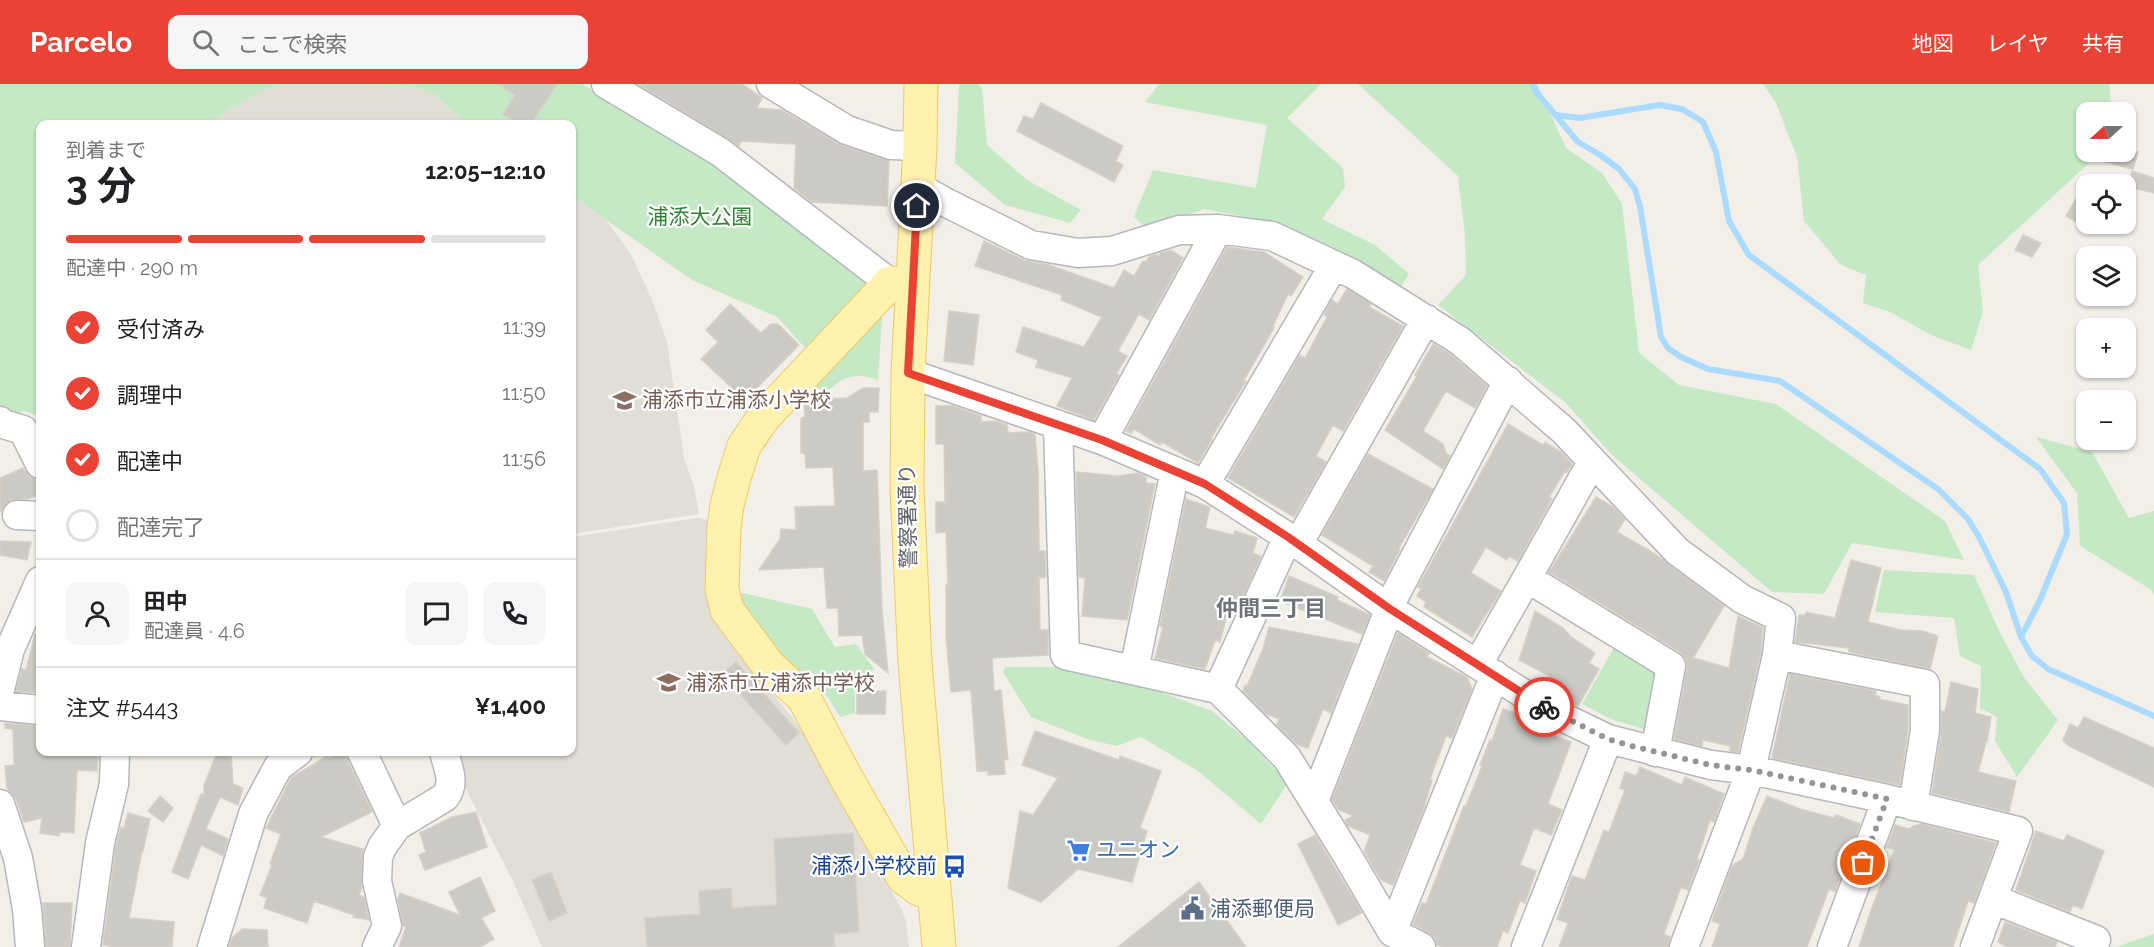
<!DOCTYPE html>
<html lang="ja">
<head>
<meta charset="utf-8">
<style>
  :root { --surface:#fff; --page:#f6f6f6; --text:#202124; --muted:#757577; --line:#e0e0e0; --accent:#ea4335 }
  body { margin:0; font-family:Raleway,"Noto Sans JP",sans-serif; background:var(--page); color:var(--text); height:100vh; display:flex; flex-direction:column; font-size:22px; white-space:nowrap }
  * { box-sizing:border-box; margin:0 }
  p { font-size:20px; color:var(--muted) }
  .icon { flex:none; width:33px; height:33px; fill:none; stroke:currentColor; stroke-width:2; stroke-linecap:round; stroke-linejoin:round }
  .map { position:relative; flex:1; overflow:hidden }
  .details { position:absolute; left:36px; top:36px; width:540px; height:636px; display:flex; flex-direction:column; background:var(--surface); border-radius:12px; box-shadow:0 2px 4px #0004 }
  .details>* { flex:none }
  .needle { width:39px; rotate:249deg }
  .tools { position:absolute; left:2076px; top:18px; display:grid; gap:12px }
  .tools a { display:grid; place-items:center; width:60px; height:60px; border-radius:12px; background:var(--surface); box-shadow:0 2px 4px #0004; font-size:30px }
  .pin { position:absolute; display:grid; place-items:center; width:51px; height:51px; color:#fff; margin:-26px; border:3px solid #fff; border-radius:50%; box-shadow:0 2px 6px #0007 }
  .courier { position:absolute; display:grid; place-items:center; width:60px; height:60px; margin:-30px; border:4px solid #ea4335; border-radius:50%; background:#fff; color:#222; box-shadow:0 2px 8px #0007 }
  .overview em { font-style:normal; font-weight:700 }
  .overview div { display:flex; flex-direction:column-reverse }
  .overview { display:flex; align-items:center; justify-content:space-between; height:102px; padding:0 30px }
  h1 { font-size:39px; font-weight:700; line-height:45px }
  .bar { display:grid; grid-template-columns:repeat(4,1fr); gap:9px 6px; align-content:center; height:72px; padding:0 30px }
  .bar i { height:8px; border-radius:4px; background:var(--line) }
  .bar .on { background:var(--accent) }
  .bar p { grid-column:span 4 }
  .line { display:flex; align-items:center; gap:15px; padding:0 30px; border-top:2px solid var(--line) }
  .line div { flex:1 }
  .round { display:grid; place-items:center; flex:none; width:63px; height:63px; border-radius:12px; background:var(--page) }
  ol { padding:0 30px; list-style:none }
  li { display:flex; align-items:center; gap:18px; height:66px }
  li p { margin-inline-start:auto }
  li .icon { padding:6px; border-radius:50%; background:var(--accent); color:#fff; stroke-width:4 }
  li:last-child { color:var(--muted) }
  li i { width:33px; height:33px; border:3px solid var(--line); border-radius:50% }
  header { display:flex; align-items:center; gap:36px; box-sizing:border-box; height:84px; padding:0 30px; background:var(--accent); color:#fff }
  header strong { font-size:28px }
  nav { display:flex; gap:33px; margin-inline-start:auto; font-size:21px }
  .search { width:420px; height:54px; background:var(--page); display:flex; align-items:center; gap:15px; box-sizing:border-box; padding:0 21px; border-radius:12px; color:var(--muted); font-size:22px }
  .map>svg:first-child { display:block }
  .education { fill:#e1ded6 }
  .green { fill:#c5e8c5 }
  .lines { fill:none; stroke-linecap:round; stroke-linejoin:round }
  .stream { stroke:#aadaff; stroke-width:6 }
  .building { fill:#cccac5; stroke:#d6d1c6; stroke-width:1.5 }
  .minor-casing { stroke:#b5b8bc; stroke-width:31 }
  .major-casing { stroke:#f2c960; stroke-width:35 }
  .minor { stroke:#fff; stroke-width:28 }
  .major { stroke:#fff2af; stroke-width:33 }
  .done { stroke:#929495; stroke-width:6; stroke-dasharray:0 10.8 }
  .route { stroke:#ea4335; stroke-width:8 }
  .labels { text-anchor:middle; stroke-width:4.5; stroke-linejoin:round; paint-order:stroke }
  .park-label { font-size:21px; fill:#348238; stroke:#fff }
  .education-label { font-size:21px; fill:#785e54; stroke:#fff; text-anchor:start }
  .street-label { font-size:21px; fill:#5f6368; stroke:#fff }
  .shop-label { font-size:21px; fill:#366cbe; stroke:#fff; text-anchor:start }
  .transit-label { font-size:21px; fill:#164399; stroke:#fff; text-anchor:end }
  .service-label { font-size:21px; fill:#4e5e75; stroke:#fff; text-anchor:start }
  .neighbourhood-label { font-size:22px; font-weight:bold; fill:#70757a; stroke:#fff }
</style>
</head>
<body>
<header>
<strong>Parcelo</strong>
<div class="search"><svg class="icon" aria-label="search" viewBox="0 0 24 24"><circle cx="10" cy="10" r="6"/><path d="M15 15l6 6"/></svg>ここで検索</div>
<nav><a>地図</a><a>レイヤ</a><a>共有</a></nav>
</header>
<div class="map">
<svg width="2154" height="863" viewBox="0 0 2154 863">
  <rect width="100%" height="100%" fill="#f1efe8"/>
  <path class="education" d="M280 0H370L413 3 434 10 466 40H206L259 8Z
    M572 112 606 136 631 170 653 218 667 258 684 374 694 403 699 430 572 450Z
    M697 434 706 435 708 443 706 513 713 531 717 540 811 657 825 691 901 824 906 837 909 863H542L513 797 458 690 451 668H572V453Z"/>
  <path class="green" d="M0 0H280L259 8 206 40H40V313L35 331 23 327 14 333 0 327Z
    M370 0H582L733 88 870 196 883 218 878 296C856 288 843 292 826 309L805 296 821 281 777 233 692 196 572 112V40H466L434 10 413 3Z
    M959 0H979L982 5 987 61 1027 96 1081 126 1070 139 1005 121 955 79Z
    M1159 0H1321L1287 34 1343 84 1345 103 1322 135 1375 161 1409 190 1400 204 1362 183 1268 137 1204 125 1149 146 1134 133 1153 86 1256 104 1267 41 1145 18Z
    M1358 0H1537L1566 64 1602 89 1622 120 1639 269 1679 301 1776 320 1945 437 1964 476 1852 459 1824 510 1772 508 1611 370 1565 318 1438 221 1466 191 1465 150 1458 92Z
    M1763 0H2109L2112 28H2086V68H2094L2086 82 1978 181 1983 228 1971 266 1931 251 1890 228 1863 219 1866 191 1841 181 1804 137 1797 73 1776 19Z
    M2036 353 2092 368 2129 434 2154 427V511L2150 505 2080 462 2077 409Z
    M1884 486 1974 491 2001 551 2025 595 2058 636 2017 693 1995 657 1997 633 1980 624 1981 582 1960 572 1954 534 1875 528Z
    M743 509 812 525 835 563 856 560 874 585 855 606V629L840 633 827 612 787 581 737 514Z
    M1615 562 1658 586 1650 647 1611 635 1582 620Z
    M1005 583H1056L1138 600 1212 627 1248 657 1288 699 1261 740 1198 687 1141 653 1117 662 1090 656 1031 633 1003 588Z
    M2154 850V863H2116Z"/>
  <g class="lines">
    <path class="stream" d="M1532 0 1537 9 1578 58 1599 70 1619 85 1635 105 1640 122 1661 253 1668 264 1681 273 1708 285 1780 297 1938 405 1968 435 1979 453 2006 508 2021 553 2032 572 2048 585 2154 632
      M1555 31 1580 34 1659 21 1682 25 1703 38 1716 68 1729 137 1749 171 2040 385 2064 419 2067 450 2040 516 2021 553"/>
  </g>
  <path class="building" d="M498 0H557L531 40H518L503 30 515 11Z
    M638 0H742L762 14 757 24 782 26 839 60 889 77 887 122 812 118 794 104 796 60 741 57 739 62Z
    M1041 19 1123 62 1116 77 1123 81 1114 98 1017 47 1024 32 1033 35Z
    M2086 68H2138L2133 85 2085 73Z
    M2132 87 2154 94V109L2129 103Z
    M2086 97V144L2066 132Z
    M2023 151 2041 159 2032 173 2015 166Z
    M984 157 1024 176 1049 181 1114 204 1124 186 1134 192 1143 177 1146 178 1149 173 1156 170 1159 172 1160 169 1171 166 1183 174 1149 236 1139 230 1118 267 1127 272 1116 290 1119 291 1094 336 1057 322 1072 294 1036 283 1038 276 1016 268 1023 243 1084 263 1102 233 1061 216 1062 211 975 182Z
    M1227 163 1264 168 1303 193 1291 212 1288 210 1273 242 1274 244 1244 296 1246 297 1211 354 1212 355 1198 379 1162 358 1160 361 1134 345 1131 349 1126 347Z
    M1347 205 1371 220 1369 223 1403 242 1343 347 1333 341 1316 372 1326 378 1294 433 1228 394 1300 271 1305 274 1327 233 1324 231 1332 216 1338 220Z
    M730 220 761 249 771 240H778L799 261 745 316 701 275 718 258 706 246Z
    M949 227 979 231 973 281 944 277Z
    M1433 260 1450 270 1487 302 1475 324 1446 307 1423 347 1443 360 1446 369 1450 372 1443 385 1385 346 1417 292 1415 291Z
    M863 304H879L878 328H869V338H863V387L877 386 882 526 888 589 865 570 862 551 839 552 838 524H827L824 483 759 486 780 455 781 445 796 446 795 423 835 422 833 383 806 384 805 370 801 369V334L805 333 804 317 806 316 847 314Z
    M936 322H953L981 332V338L996 337 1007 341 1008 349 1029 348 1035 350 1038 387 1039 467H1045L1046 493 1039 494 1040 546H1048V571L992 574 994 607 1001 606 1008 676 1004 675 1005 690 988 691V687H977L971 606 951 608 946 552V501H948L946 448 936 449V418H945L944 360H936Z
    M1508 340 1543 361 1545 358 1561 368 1572 380 1567 388 1565 387 1549 413 1552 415 1518 477 1508 472 1507 476 1486 463 1471 489 1501 507 1472 553 1424 523 1426 518 1417 512 1421 505 1418 503Z
    M1368 370 1433 405 1399 464 1400 465 1384 497 1369 488 1373 482 1322 451Z
    M23 384 30 393 35 395 40 410 28 415 10 416 0 428V394Z
    M1076 388 1118 392 1138 389 1146 393V399L1155 400 1127 536 1082 532 1085 494 1079 493Z
    M1596 413 1613 423 1625 435 1617 448 1655 470 1724 522 1693 574 1729 584 1738 532 1763 544 1761 568 1738 668 1730 667V662L1703 656 1702 662 1674 655 1687 585 1686 575 1680 568 1549 488Z
    M1186 415 1210 423 1205 444 1233 451 1235 447 1257 454 1253 469 1261 472 1240 519 1231 515 1220 558 1215 556 1205 585 1155 574 1163 543 1160 542Z
    M0 457 31 458 27 476 0 471Z
    M1851 476 1881 484 1868 538 1900 546 1922 547 1938 552 1930 585 1849 568V564L1795 558 1799 531H1805L1806 528 1835 534Z
    M1289 492 1338 513 1337 516 1370 531 1362 550 1280 517Z
    M1535 527 1563 544 1571 553 1595 569 1589 579 1599 585 1578 622 1556 611 1557 609 1545 601 1550 592 1519 576Z
    M1269 543 1358 560 1331 629 1323 625 1308 664 1296 660 1277 641 1279 635 1266 630 1243 607 1245 601 1247 602 1263 565Z
    M1398 549 1429 569 1427 573 1467 593 1472 605 1452 654 1446 652 1430 695 1432 696 1424 724 1393 801 1381 796 1364 767 1370 751 1348 742 1345 736 1354 732 1339 726 1332 716Z
    M35 550 40 551V609L16 607 22 585 26 586Z
    M736 578 799 649 786 661 722 590Z
    M1790 590 1876 607 1875 611 1880 613 1879 615 1908 621V645L1900 701 1772 674Z
    M1951 598 1978 605 1975 629 1991 633 1987 658H1986L1978 688 2016 697 2009 728 1932 709 1941 649V627L1945 628Z
    M886 607 885 630H857V608Z
    M1503 625 1535 636 1538 638 1536 645 1571 658 1548 720 1562 726 1551 751 1534 744 1520 781 1536 787 1525 819 1520 817 1508 849 1503 847 1497 863H1443L1437 861 1435 854 1429 849 1413 840 1422 819 1426 820 1464 722H1466L1482 682 1480 681 1490 656 1492 657Z
    M2084 633 2154 664V703L2069 662 2063 656 2070 640 2078 644Z
    M5 639 40 642V668H98L97 687 77 686 74 749 60 748 59 752 40 749 42 734 24 738 16 715 7 704 5 682 14 681 13 645 5 644Z
    M1035 647 1119 676 1120 672 1161 687 1140 744 1147 747 1132 798 1078 785 1041 818 1008 804 1020 727 1033 731 1058 694 1022 681Z
    M217 668H231L233 700 243 704 238 721 220 713 206 745 228 755 223 772 201 761 188 795 172 788 201 710 204 711V702Z
    M340 668H346L347 675 372 728 321 753 363 765 362 772V803L359 811 364 813 369 836 353 833 354 831 314 817 307 839 264 824 267 814 260 811 272 781 270 780 281 750 266 744 291 694 327 672 328 674Z
    M1640 683 1682 701 1685 693 1724 710 1714 738 1710 736 1697 775 1699 776 1688 806 1681 803 1664 850 1670 853 1668 863H1559L1568 839 1557 835 1572 792 1585 796 1604 746 1609 748 1625 706 1620 704 1625 688 1636 692Z
    M160 712 173 724 163 738 148 727Z
    M1767 712 1800 725 1834 734 1836 731 1860 740 1835 808 1829 805 1807 863H1712L1720 840 1712 837 1732 782 1743 775 1753 744Z
    M476 728 487 763 425 786 419 771 426 768 420 749 452 733Z
    M128 729 150 735 143 767H142L129 834 174 838 172 863H115L103 861 116 762 121 743 124 744Z
    M1922 740 1996 759 1974 819 1968 817 1953 863H1859L1870 829 1894 766 1887 763 1895 741 1909 745 1913 742Z
    M2036 747 2064 757 2067 751 2104 767 2082 825 2073 821 2070 828 2016 806Z
    M853 749 859 848 834 850 835 863H647L645 834 700 830 699 807 731 804 732 824 777 821 774 755Z
    M1315 751 1362 829 1338 841 1298 760Z
    M551 788 567 829 549 837 532 796Z
    M480 793 495 827 481 834 494 855 480 863H399L406 843 403 842 398 815 400 809 460 831 449 808Z
    M1199 798 1246 863H1118Z
    M43 819H72L70 863H46Z
    M2005 838 2057 858 2055 863H2007L1998 858Z
    M242 845 267 846 268 863H229L232 854Z"/>
  <g class="lines">
    <defs>
      <path id="minor" d="M606 0 720 68 890 199
        M771 0 847 46 891 61 920 62
        M918 103 945 118 1031 161 1078 169 1112 167 1179 146 1218 145 1272 152 1353 190 1460 257 1564 347 1677 467 1742 515 1781 534 1777 571 1925 600V646L1913 722
        M908 289 1102 356 1205 400 1288 453 1390 525 1554 629 1608 655 1711 681 1751 686 1887 715 2018 747 1975 863
        M0 337 3 340 23 346 40 380
        M1058 341 1065 571 1218 605 1287 674 1347 771 1392 848 1421 863
        M1102 356 1218 145
        M1592 378 1527 494 1671 582 1655 668
        M1205 400 1334 181
        M17 431 40 432
        M1298 460 1426 235
        M1478 580 1527 494
        M1134 586 1175 387
        M0 605 10 565 40 497
        M1218 605 1288 453
        M0 622 40 626
        M362 668 397 742 382 763 378 773 377 797 387 842 377 863
        M1314 717 1395 511 1508 297
        M0 720 18 774 27 825 30 863
        M397 742 445 713C456 699 448 684 444 668
        M1993 815 2096 856
        M1392 848 1495 591
        M86 863 100 759 114 700 115 668
        M212 863 253 730 278 683 298 668
        M1526 863 1608 655
        M1684 863 1751 686 1777 571
        M1832 863 1887 715"/>
      <path id="major" d="M921 0 920 62 908 289 907 405 915 579 939 863
        M912 200 890 199 763 334 744 362 734 394 727 421 724 444 722 505 727 526 769 582 804 614 844 690 903 793 919 805 934 810"/>
    </defs>
    <use href="#minor" class="minor-casing"/>
    <use href="#major" class="major-casing"/>
    <use href="#minor" class="minor"/>
    <use href="#major" class="major"/>
  </g>
  <g class="lines">
    <path class="done" d="M1544 623 1608 655 1628 661 1710 681 1751 686 1887 715 1863 779"/>
    <path class="route" d="M917 122 908 289 1102 356 1205 400 1288 453 1390 525 1544 623"/>
  </g>
  <defs>
    <symbol id="school-bare" viewBox="-9 -9 18 18"><path d="M0-5L7-2L0 1L-7-2ZM-4 1L0 2.5L4 1V4Q0 6-4 4Z" fill="#8d6e63" stroke="#fff" stroke-width="2.5" paint-order="stroke"/></symbol>
    <symbol id="supermarket-bare" viewBox="-9 -9 18 18"><path d="M-6-5.5h2.5l.6 2H6L4.5 2H-2.5L-4.4-4H-6ZM-1.5 3.2a1.3 1.3 0 1 0 .1 0ZM3 3.2a1.3 1.3 0 1 0 .1 0Z" fill="#3f7fe0" stroke="#fff" stroke-width="2.5" paint-order="stroke"/></symbol>
    <symbol id="bus-bare" viewBox="-9 -9 18 18"><path d="M-5-6H5V4H4V6H2V4H-2V6H-4V4H-5ZM-3.5-4V0h7V-4ZM-3.5 1.2v1.5H-2V1.2ZM2 1.2v1.5H3.5V1.2Z" fill="#1a4fb4" stroke="#fff" stroke-width="2.5" paint-order="stroke"/></symbol>
    <symbol id="civic-bare" viewBox="-9 -9 18 18"><path d="M-.6-6.5H3V-4.5H.6V-3L4-1V1h2V6H-6V1h2V-1L-.6-3ZM-1.2 2.5V6h2.4V2.5Z" fill="#5c6f8a" stroke="#fff" stroke-width="2.5" paint-order="stroke"/></symbol>
  </defs>
  <g fill-rule="evenodd">
    <use href="#school-bare" x="608" y="300" width="33" height="33"/>
    <use href="#school-bare" x="652" y="582" width="33" height="33"/>
    <use href="#supermarket-bare" x="1062" y="750" width="33" height="33"/>
    <use href="#bus-bare" x="938" y="766" width="33" height="33"/>
    <use href="#civic-bare" x="1176" y="808" width="33" height="33"/>
  </g>
  <g class="labels">
    <g class="park-label">
      <text x="700" y="140">浦添大公園</text>
    </g>
    <g class="education-label">
      <text x="642" y="323">浦添市立浦添小学校</text>
      <text x="686" y="606">浦添市立浦添中学校</text>
    </g>
    <g class="street-label">
      <text transform="translate(908 432) rotate(-91)" y="7">警察署通り</text>
    </g>
    <g class="shop-label">
      <text x="1096" y="773">ユニオン</text>
    </g>
    <g class="transit-label">
      <text x="937" y="789">浦添小学校前</text>
    </g>
    <g class="service-label">
      <text x="1210" y="832">浦添郵便局</text>
    </g>
    <g class="neighbourhood-label">
      <text x="1271" y="532">仲間三丁目</text>
    </g>
  </g>
</svg>
<div class="tools">
<a><svg class="needle" viewBox="-14 -14 28 28"><path d="M0-13l5 13h-10z" fill="#e53935"/><path d="M0 13l5-13h-10z" fill="#757577"/></svg></a>
<a><svg class="icon" aria-label="locate" viewBox="0 0 24 24"><circle cx="12" cy="12" r="6"/><path d="M12 2v4M12 18v4M2 12h4M18 12h4"/></svg></a>
<a><svg class="icon" aria-label="layers" viewBox="0 0 24 24"><path d="M12 4l9 5-9 5-9-5zM3 14l9 5 9-5"/></svg></a>
<a>+</a>
<a>−</a>
</div>
<div class="pin" style="left:1863px;top:779px;background:#ea580c"><svg class="icon" aria-label="bag" viewBox="0 0 24 24"><path d="M5 8h14l-1 12H6zM9 8a3 3 0 0 1 6 0"/></svg></div>
<div class="pin" style="left:917px;top:122px;background:#1f2937"><svg class="icon" aria-label="home" viewBox="0 0 24 24"><path d="M3 11l9-7 9 7M6 9v11h12V9"/></svg></div>
<div class="courier" style="left:1544px;top:623px"><svg class="icon" aria-label="bike" viewBox="0 0 24 24"><circle cx="6" cy="16" r="4"/><circle cx="18" cy="16" r="4"/><path d="M6 16l4-8h5l3 8M10 8l3 8H6M13 5h3"/></svg></div>
<section class="details">
<div class="overview"><div><h1>3 分</h1><p>到着まで</p></div><em>12:05–12:10</em></div>
<div class="bar"><i class="on"></i><i class="on"></i><i class="on"></i><i></i><p>配達中 · 290 m</p></div>
<ol>
<li><svg class="icon" aria-label="check" viewBox="0 0 24 24"><path d="M5 12l5 5 9-10"/></svg>受付済み<p>11:39</p></li>
<li><svg class="icon" aria-label="check" viewBox="0 0 24 24"><path d="M5 12l5 5 9-10"/></svg>調理中<p>11:50</p></li>
<li><svg class="icon" aria-label="check" viewBox="0 0 24 24"><path d="M5 12l5 5 9-10"/></svg>配達中<p>11:56</p></li>
<li><i></i>配達完了</li>
</ol>
<div class="line" style="height:108px"><a class="round"><svg class="icon" aria-label="person" viewBox="0 0 24 24"><circle cx="12" cy="8" r="4"/><path d="M4 21q1-7 8-7t8 7"/></svg></a><div><b>田中</b><p>配達員 · 4.6</p></div><a class="round"><svg class="icon" aria-label="chat" viewBox="0 0 24 24"><path d="M4 5h16v11H9l-5 4z"/></svg></a><a class="round"><svg class="icon" aria-label="phone" viewBox="0 0 24 24"><path d="M5 4h4l2 5-3 2q2 4 5 5l2-3 5 2v4C11 20 4 13 5 4z"/></svg></a></div>
<div class="line" style="height:78px"><div>注文 #5443</div><b>¥1,400</b></div>
</section>
</div>
</body>
</html>
